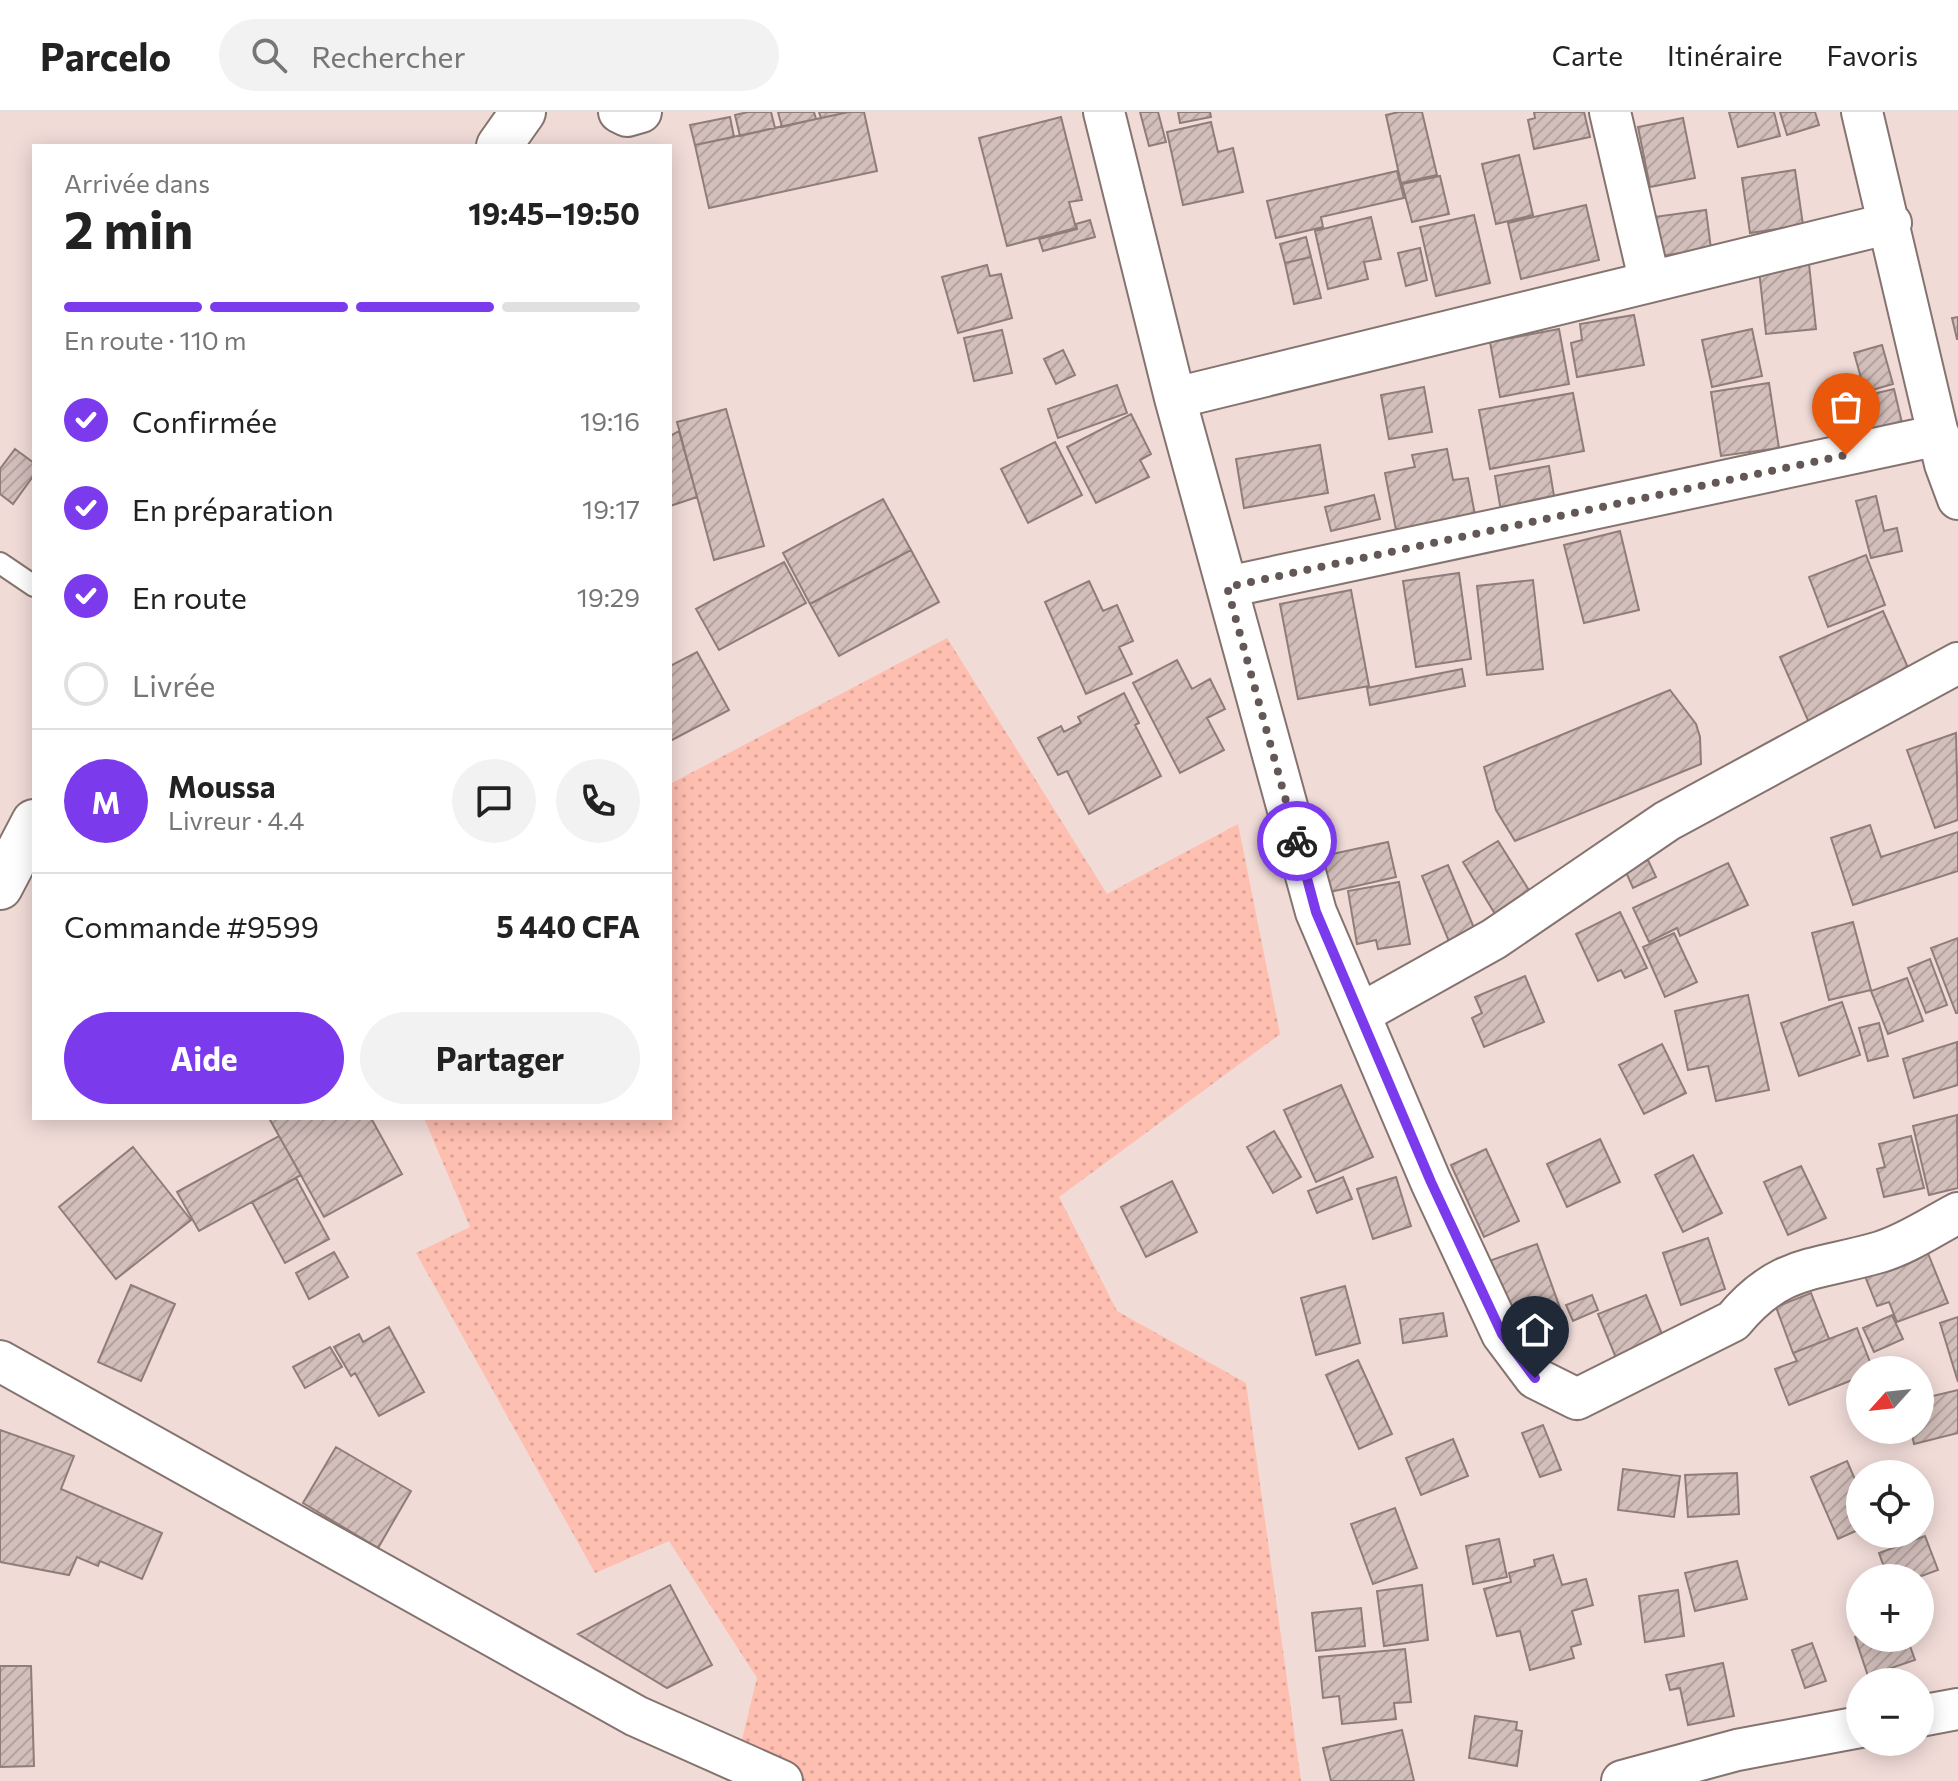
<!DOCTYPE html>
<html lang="fr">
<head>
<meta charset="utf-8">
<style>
  :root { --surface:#fff; --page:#f2f2f2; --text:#222; --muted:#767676; --line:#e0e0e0; --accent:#7c3aed }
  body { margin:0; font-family:Commissioner,sans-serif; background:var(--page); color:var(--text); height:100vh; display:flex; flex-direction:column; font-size:30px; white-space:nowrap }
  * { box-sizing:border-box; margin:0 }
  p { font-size:26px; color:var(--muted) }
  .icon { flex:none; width:44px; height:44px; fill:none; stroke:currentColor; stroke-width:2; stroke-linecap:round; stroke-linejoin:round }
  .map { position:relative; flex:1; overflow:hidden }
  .side { position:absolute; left:32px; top:32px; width:640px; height:976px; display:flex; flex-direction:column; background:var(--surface); border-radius:0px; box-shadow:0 4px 20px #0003 }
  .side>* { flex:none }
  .needle { width:52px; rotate:243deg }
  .fabs { position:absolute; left:1846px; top:1244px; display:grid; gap:16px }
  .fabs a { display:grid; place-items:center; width:88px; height:88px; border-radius:50%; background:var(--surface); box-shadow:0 4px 20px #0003; font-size:40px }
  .pin { position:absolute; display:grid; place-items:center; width:68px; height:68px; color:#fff; margin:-82px -34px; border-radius:50% 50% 50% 0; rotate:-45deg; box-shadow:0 0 8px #0007 }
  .pin .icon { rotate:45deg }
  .courier { position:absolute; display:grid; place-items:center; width:80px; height:80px; margin:-40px; border:6px solid #7c3aed; border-radius:50%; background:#fff; color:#222; box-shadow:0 2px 10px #0007 }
  .summary em { font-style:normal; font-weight:700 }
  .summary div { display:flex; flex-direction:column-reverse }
  .summary { display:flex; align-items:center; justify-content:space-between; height:136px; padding:0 32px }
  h1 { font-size:52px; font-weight:700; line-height:60px }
  .bar { display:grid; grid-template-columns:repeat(4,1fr); gap:12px 8px; align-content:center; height:96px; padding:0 32px }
  .bar i { height:10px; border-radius:6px; background:var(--line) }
  .bar .current { background:var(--accent) }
  .bar p { grid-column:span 4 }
  .line { display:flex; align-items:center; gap:20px; padding:0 32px; border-top:2px solid var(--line) }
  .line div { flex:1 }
  .round { display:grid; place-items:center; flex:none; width:84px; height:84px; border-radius:42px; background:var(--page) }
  ol { padding:0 32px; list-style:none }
  li { display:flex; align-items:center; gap:24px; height:88px }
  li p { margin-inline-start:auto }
  li .icon { padding:8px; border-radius:50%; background:var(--accent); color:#fff; stroke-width:4 }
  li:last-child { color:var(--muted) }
  li i { width:44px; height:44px; border:4px solid var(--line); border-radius:50% }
  .action { display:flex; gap:16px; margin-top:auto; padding:16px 32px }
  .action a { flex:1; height:92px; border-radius:48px; background:var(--accent); color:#fff; font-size:32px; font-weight:700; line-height:92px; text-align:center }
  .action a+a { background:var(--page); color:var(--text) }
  header { display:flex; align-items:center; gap:48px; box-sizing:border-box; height:112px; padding:0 40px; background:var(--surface); border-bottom:2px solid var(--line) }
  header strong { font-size:38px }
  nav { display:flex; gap:44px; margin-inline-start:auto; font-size:28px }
  .search { width:560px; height:72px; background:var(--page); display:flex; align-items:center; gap:20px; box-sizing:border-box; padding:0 28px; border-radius:44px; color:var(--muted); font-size:30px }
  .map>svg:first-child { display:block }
  .grass { fill:url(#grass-dots) }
  .building { fill:url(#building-hatch); stroke:#907d79; stroke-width:2 }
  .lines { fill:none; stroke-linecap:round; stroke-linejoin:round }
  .service-casing { stroke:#85736f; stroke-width:24 }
  .minor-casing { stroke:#85736f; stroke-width:44 }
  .secondary-casing { stroke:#85736f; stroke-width:48 }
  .service { stroke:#fff; stroke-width:20 }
  .minor { stroke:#fff; stroke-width:40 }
  .secondary { stroke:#fff; stroke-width:44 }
  .done { stroke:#645856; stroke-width:8; stroke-dasharray:0 14.4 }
  .route { stroke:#7c3aed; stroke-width:10 }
</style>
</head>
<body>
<header>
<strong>Parcelo</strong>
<div class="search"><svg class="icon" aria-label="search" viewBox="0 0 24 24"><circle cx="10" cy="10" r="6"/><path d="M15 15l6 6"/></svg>Rechercher</div>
<nav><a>Carte</a><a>Itinéraire</a><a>Favoris</a></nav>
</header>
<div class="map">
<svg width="1958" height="1669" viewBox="0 0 1958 1669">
  <defs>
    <pattern id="grass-dots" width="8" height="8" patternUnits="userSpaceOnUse" patternTransform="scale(2)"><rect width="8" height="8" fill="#febeb0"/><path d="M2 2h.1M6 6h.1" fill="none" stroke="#d9a296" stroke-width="1.8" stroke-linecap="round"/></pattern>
    <pattern id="building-hatch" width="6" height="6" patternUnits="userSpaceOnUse" patternTransform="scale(2)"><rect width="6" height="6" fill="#d2beba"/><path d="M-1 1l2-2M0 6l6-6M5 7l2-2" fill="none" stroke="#b4a29f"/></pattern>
  </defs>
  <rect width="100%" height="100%" fill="#f0dbd7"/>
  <path class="grass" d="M947 526 1107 782 1238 712 1280 922 1059 1085 1117 1199 1246 1271 1301 1669H732L757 1566 669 1429 595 1461 416 1141 470 1115 424 1006H670V672Z"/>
  <path class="building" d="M748 0H771L775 16 740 24 735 3Z
    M778 0H814L816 7 782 15Z
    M819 0H849L821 6Z
    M849 0H864L877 59 709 96 695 33Z
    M1140 0H1158L1166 30 1149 34Z
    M1178 0H1210L1211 5 1180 11Z
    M1399 0H1422L1437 63 1401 71 1386 3Z
    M1534 0H1584L1590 25 1534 37 1528 8 1535 6Z
    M1729 0H1774L1780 24 1738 35Z
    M1780 0H1815L1819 13 1787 23Z
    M730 5 734 25 695 33 690 13Z
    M1061 5 1082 88 1069 90 1076 116 1007 134 979 26Z
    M1683 6 1695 66 1650 75 1638 15Z
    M1211 10 1218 40 1233 36 1243 80 1183 93 1167 20Z
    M1519 43 1533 103 1496 112 1482 52Z
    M1795 58 1803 113 1750 121 1742 66Z
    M1397 59 1404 86 1321 105 1323 115 1276 126 1267 89Z
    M1440 64 1449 102 1412 110 1402 72Z
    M1586 93 1599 148 1521 167 1508 111Z
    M1706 98 1711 137 1660 144 1654 105Z
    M1474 103 1490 171 1436 184 1420 115Z
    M1371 105 1381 147 1364 150 1368 167 1328 177 1315 119Z
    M1090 108 1095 125 1043 139 1039 127 1077 117 1076 112Z
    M1306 125 1311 145 1285 151 1280 132Z
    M1420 136 1427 168 1406 174 1398 141Z
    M1311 145 1321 186 1294 192 1285 151Z
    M1809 152 1816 217 1766 222 1759 158Z
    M987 153 990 164 1001 162 1012 206 958 221 942 165Z
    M1634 203 1644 253 1577 265 1571 231 1582 228 1580 212Z
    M1958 205V227H1957L1952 206Z
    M1559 217 1569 272 1500 285 1490 230Z
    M1752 217 1762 264 1712 275 1702 228Z
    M1002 218 1012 261 974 269 964 226Z
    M1882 233 1893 272 1865 280 1854 241Z
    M1063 238 1075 263 1056 272 1044 247Z
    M1769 271 1779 336 1721 344 1711 280Z
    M1117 273 1127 301 1058 326 1048 297Z
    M1424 275 1432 320 1389 327 1381 283Z
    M1894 277 1902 311 1872 317 1864 284Z
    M1573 281 1584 339 1490 357 1479 298Z
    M726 297 764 434 714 448 677 310Z
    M1131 302 1151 342 1140 348 1149 365 1096 391 1067 335Z
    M679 319 697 385 670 394V324Z
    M1055 330 1082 383 1028 411 1001 357Z
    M1320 333 1328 381 1244 396 1236 347Z
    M15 337 34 351V363L13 392 0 382V357Z
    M1447 337 1453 368 1468 366 1475 403 1396 418 1385 361 1415 355 1412 343Z
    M1549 354 1555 390 1501 399 1495 364Z
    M1374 383 1380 407 1331 419 1325 395Z
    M1876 384 1884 419 1897 416 1902 439 1871 446 1856 389Z
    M883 387 911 438 810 492 783 441Z
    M1620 419 1639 498 1584 511 1564 433Z
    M911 438 939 490 839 544 810 492Z
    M1866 443 1885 493 1828 515 1809 465Z
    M784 450 806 491 719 538 696 497Z
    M1459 461 1471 547 1416 555 1403 469Z
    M1533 468 1543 557 1487 563 1477 474Z
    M1089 469 1103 499 1117 493 1133 529 1119 535 1132 562 1086 582 1045 490Z
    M1351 478 1369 574 1298 587 1280 492Z
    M1883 499 1913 567 1810 613 1780 545Z
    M697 540 729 598 670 629V554Z
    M1177 548 1192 577 1210 567 1225 597 1207 606 1224 638 1180 661 1133 571Z
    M1462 557 1465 574 1370 593 1367 576Z
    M1670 578 1696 612 1700 625 1701 652 1515 729 1496 698 1484 655Z
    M1124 581 1139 611 1135 613 1161 664 1089 702 1067 659 1058 663 1038 626 1061 614 1064 620 1081 611 1078 605Z
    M1956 621 1958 708 1935 716 1907 638Z
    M1870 713 1881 745 1958 720V759L1853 793 1831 726Z
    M1498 729 1532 783 1497 805 1463 750Z
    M1388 730 1396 765 1330 780 1323 744Z
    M1648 748 1656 765 1633 776 1625 758Z
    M1728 751 1748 793 1680 824 1677 816 1649 830 1633 796Z
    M1448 753 1481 833 1455 844 1422 764Z
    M1399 770 1410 832 1378 837 1376 828 1357 832 1348 779Z
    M1620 800 1647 856 1625 866 1621 858 1598 869 1576 822Z
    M1853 810 1871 878 1829 888 1812 821Z
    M1674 821 1697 870 1665 885 1643 835Z
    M1958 826V901H1956L1931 836Z
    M1930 847 1947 893 1926 901 1908 856Z
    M1525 864 1544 910 1484 935 1472 906 1482 901 1475 885Z
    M1907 866 1923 909 1888 922 1871 879Z
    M1748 883 1769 978 1716 989 1708 954 1688 958 1675 899Z
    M1842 890 1860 943 1799 964 1781 911Z
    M1879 911 1888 944 1868 949 1859 916Z
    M1957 930 1958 973 1914 986 1903 947Z
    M1662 932 1686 981 1644 1002 1619 953Z
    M1341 973 1373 1045 1316 1070 1284 998Z
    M1957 1003 1958 1076 1929 1083 1913 1014Z
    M269 1006H371L402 1062 324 1105Z
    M1274 1019 1301 1065 1273 1081 1247 1035Z
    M279 1024 301 1063 199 1119 177 1080Z
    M1911 1024 1924 1076 1884 1085 1877 1057 1885 1055 1879 1032Z
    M1600 1027 1620 1070 1567 1095 1547 1052Z
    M133 1035 191 1108 116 1167 59 1095Z
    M1486 1037 1519 1109 1484 1125 1451 1053Z
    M1693 1043 1722 1101 1683 1120 1655 1063Z
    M1801 1054 1826 1106 1788 1123 1764 1070Z
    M1343 1065 1352 1087 1317 1101 1308 1079Z
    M1396 1065 1411 1114 1373 1127 1357 1077Z
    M296 1066 329 1127 285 1151 252 1090Z
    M1172 1069 1197 1120 1146 1145 1121 1095Z
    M1708 1126 1725 1177 1681 1193 1663 1141Z
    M1537 1132 1560 1196 1511 1213 1489 1149Z
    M1927 1139 1948 1191 1897 1210 1889 1190 1877 1194 1865 1164Z
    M334 1140 348 1165 309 1187 296 1161Z
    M131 1173 175 1192 141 1269 98 1250Z
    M1345 1174 1360 1231 1316 1243 1301 1186Z
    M1811 1181 1829 1227 1793 1241 1776 1195Z
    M1592 1183 1598 1198 1573 1209 1566 1193Z
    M1646 1183 1664 1227 1616 1246 1598 1202Z
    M1443 1201 1447 1224 1403 1231 1400 1207Z
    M1892 1203 1903 1227 1874 1240 1863 1216Z
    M1958 1205V1270L1940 1211Z
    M389 1215 424 1280 379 1304 355 1261 351 1264 334 1235 359 1222 363 1230Z
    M1857 1216 1873 1258H1860V1265L1789 1293 1775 1257 1797 1249 1793 1241Z
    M330 1235 342 1255 305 1276 293 1255Z
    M1358 1248 1392 1322 1359 1337 1326 1263Z
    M1958 1278V1321L1914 1332 1911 1318H1920V1287Z
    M1543 1313 1561 1358 1540 1365 1522 1321Z
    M0 1318 74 1344 61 1377 162 1421 142 1467 100 1449 98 1454 77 1445 69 1463 0 1450Z
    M1453 1327 1468 1364 1421 1383 1406 1346Z
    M336 1335 411 1379 378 1436 303 1391Z
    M1847 1349 1860 1379V1417L1838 1427 1811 1365Z
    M1623 1357 1680 1364 1674 1405 1618 1398Z
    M1737 1361 1739 1402 1688 1405 1685 1363Z
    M1395 1396 1417 1456 1373 1472 1351 1412Z
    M1925 1424 1938 1458 1916 1466H1888L1879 1441Z
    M1499 1427 1507 1465 1473 1472 1466 1434Z
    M1553 1443 1562 1473 1586 1467 1593 1493 1572 1499 1581 1532 1571 1535 1574 1546 1530 1558 1520 1519 1497 1524 1484 1477 1511 1470 1509 1461 1535 1454 1534 1448Z
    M1737 1449 1747 1487 1695 1499 1685 1461Z
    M670 1473 712 1553 667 1576 578 1522Z
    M1422 1473 1428 1528 1384 1534 1377 1479Z
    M1678 1478 1684 1524 1645 1530 1639 1484Z
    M1361 1496 1365 1534 1316 1539 1312 1501Z
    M1860 1523V1526H1907L1915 1548 1868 1564 1855 1525Z
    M1812 1531 1826 1569 1805 1576 1792 1538Z
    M1405 1537 1411 1590 1394 1591 1396 1607 1342 1612 1339 1584 1323 1586 1319 1545Z
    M1723 1551 1734 1604 1688 1613 1680 1576 1670 1578 1666 1563Z
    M0 1554H31L34 1654 0 1655Z
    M1475 1604 1517 1610 1516 1618 1522 1619 1517 1654 1469 1646Z
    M1402 1618 1414 1669H1331L1323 1636Z"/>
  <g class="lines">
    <defs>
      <path id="service" d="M0 451 34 474"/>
      <path id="minor" d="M619 0 627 4 641 0
        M1104 0 1175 286 1316 800 1431 1070 1502 1222 1535 1266 1577 1287 1733 1209C1780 1152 1815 1159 1880 1140 1907 1132 1933 1114 1958 1101
        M1610 0 1649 167
        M1862 0 1945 352 1958 387
        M1175 286 1891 111
        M1227 475 1939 323
        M1360 902 1494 827 1667 709 1958 551
        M0 1249 636 1604 782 1669
        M1920 1604 1958 1597
        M1622 1669 1737 1638 1860 1615"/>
      <path id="secondary" d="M499 34 523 0
        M0 775 34 710"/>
    </defs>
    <use href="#service" class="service-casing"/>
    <use href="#minor" class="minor-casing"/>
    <use href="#secondary" class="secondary-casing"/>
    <use href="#service" class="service"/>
    <use href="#minor" class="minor"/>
    <use href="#secondary" class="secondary"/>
  </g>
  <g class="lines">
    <path class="done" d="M1297 729 1227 475 1846 343"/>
    <path class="route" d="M1297 729 1316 800 1431 1070 1502 1222 1535 1266"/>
  </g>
</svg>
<div class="fabs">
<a><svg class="needle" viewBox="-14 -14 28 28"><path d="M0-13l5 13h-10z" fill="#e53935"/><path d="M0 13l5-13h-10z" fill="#767676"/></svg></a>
<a><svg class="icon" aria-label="locate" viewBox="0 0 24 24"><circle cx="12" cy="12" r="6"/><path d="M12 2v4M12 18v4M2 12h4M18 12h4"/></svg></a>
<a>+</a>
<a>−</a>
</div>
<div class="pin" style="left:1846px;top:343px;background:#ea580c"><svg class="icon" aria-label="bag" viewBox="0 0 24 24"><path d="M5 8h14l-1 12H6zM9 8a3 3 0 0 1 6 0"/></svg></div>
<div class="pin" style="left:1535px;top:1266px;background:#1f2937"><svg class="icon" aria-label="home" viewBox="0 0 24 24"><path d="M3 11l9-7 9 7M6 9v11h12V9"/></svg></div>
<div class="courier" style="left:1297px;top:729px"><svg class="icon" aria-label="bike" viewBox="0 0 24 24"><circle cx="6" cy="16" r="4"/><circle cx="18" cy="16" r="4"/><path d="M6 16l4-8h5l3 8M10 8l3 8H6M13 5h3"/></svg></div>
<section class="side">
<div class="summary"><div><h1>2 min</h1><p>Arrivée dans</p></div><em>19:45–19:50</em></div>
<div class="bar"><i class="current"></i><i class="current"></i><i class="current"></i><i></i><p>En route · 110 m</p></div>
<ol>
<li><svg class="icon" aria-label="check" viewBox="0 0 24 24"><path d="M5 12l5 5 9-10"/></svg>Confirmée<p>19:16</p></li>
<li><svg class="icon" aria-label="check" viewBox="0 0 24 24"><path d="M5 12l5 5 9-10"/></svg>En préparation<p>19:17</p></li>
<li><svg class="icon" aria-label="check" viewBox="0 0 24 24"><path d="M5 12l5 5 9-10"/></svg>En route<p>19:29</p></li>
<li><i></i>Livrée</li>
</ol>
<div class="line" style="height:144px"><b class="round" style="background:var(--accent);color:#fff">M</b><div><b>Moussa</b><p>Livreur · 4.4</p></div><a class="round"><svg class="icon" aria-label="chat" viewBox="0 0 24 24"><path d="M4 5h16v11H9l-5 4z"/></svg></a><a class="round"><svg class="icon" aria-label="phone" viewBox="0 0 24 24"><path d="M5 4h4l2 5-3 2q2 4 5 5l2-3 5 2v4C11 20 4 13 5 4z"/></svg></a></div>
<div class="line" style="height:104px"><div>Commande #9599</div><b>5 440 CFA</b></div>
<div class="action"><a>Aide</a><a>Partager</a></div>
</section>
</div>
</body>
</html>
